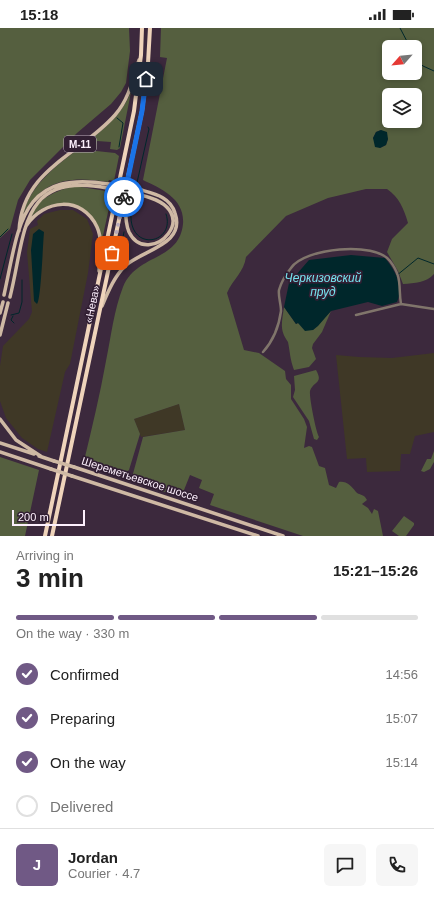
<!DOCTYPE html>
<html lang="en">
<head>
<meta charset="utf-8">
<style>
  :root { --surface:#fff; --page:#f6f6f6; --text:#222; --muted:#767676; --line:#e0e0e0; --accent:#705985 }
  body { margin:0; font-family:Helvetica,sans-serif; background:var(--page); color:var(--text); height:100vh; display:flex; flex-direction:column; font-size:15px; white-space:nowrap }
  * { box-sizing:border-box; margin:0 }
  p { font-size:13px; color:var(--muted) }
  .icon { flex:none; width:22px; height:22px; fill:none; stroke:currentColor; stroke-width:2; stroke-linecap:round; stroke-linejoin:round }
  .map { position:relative; height:508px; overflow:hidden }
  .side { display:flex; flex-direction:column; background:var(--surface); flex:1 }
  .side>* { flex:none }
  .needle { width:26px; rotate:243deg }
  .controls { position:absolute; left:382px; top:12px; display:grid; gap:8px }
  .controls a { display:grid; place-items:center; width:40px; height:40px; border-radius:6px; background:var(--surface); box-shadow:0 2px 6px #0003; font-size:20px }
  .scale { position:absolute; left:12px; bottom:10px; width:73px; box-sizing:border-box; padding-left:4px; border:2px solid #fdf0fd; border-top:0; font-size:11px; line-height:14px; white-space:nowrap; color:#fdf0fd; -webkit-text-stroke:3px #321f33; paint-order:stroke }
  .pin { position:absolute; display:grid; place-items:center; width:34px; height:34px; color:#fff; margin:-17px; border-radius:8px; box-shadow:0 2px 6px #0006 }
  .courier { position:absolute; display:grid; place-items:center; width:40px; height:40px; margin:-20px; border:3px solid #1a73e8; border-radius:50%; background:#fff; color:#222; box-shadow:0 1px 5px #0007 }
  .headline em { font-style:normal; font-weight:800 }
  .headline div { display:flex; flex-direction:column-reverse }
  .headline { display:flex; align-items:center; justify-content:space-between; height:68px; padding:0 16px }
  h1 { font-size:26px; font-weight:800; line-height:30px }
  .bar { display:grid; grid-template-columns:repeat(4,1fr); gap:6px 4px; align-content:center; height:48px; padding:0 16px }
  .bar i { height:5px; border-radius:3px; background:var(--line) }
  .bar .on { background:var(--accent) }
  .bar p { grid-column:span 4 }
  .line { display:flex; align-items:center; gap:10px; padding:0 16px; border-top:1px solid var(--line) }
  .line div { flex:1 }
  .round { display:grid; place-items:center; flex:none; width:42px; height:42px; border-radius:6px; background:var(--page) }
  ol { padding:0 16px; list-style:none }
  li { display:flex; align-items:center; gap:12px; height:44px }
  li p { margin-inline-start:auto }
  li .icon { padding:4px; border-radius:50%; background:var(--accent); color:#fff; stroke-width:4 }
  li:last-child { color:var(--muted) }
  li i { width:22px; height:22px; border:2px solid var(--line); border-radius:50% }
  .status { display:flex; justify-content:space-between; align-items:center; height:28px; padding:0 20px; background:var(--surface); direction:ltr }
  .status svg { height:11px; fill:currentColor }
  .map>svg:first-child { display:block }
  .industrial { fill:#3f3826 }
  .green { fill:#555f3f; fill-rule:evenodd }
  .water { fill:#00272b }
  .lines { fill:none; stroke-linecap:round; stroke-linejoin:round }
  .stream { stroke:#00272b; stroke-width:1 }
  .minor { stroke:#80756b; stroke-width:2.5 }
  .primary { stroke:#cfb9a4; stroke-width:3.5 }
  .motorway { stroke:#efd4bb; stroke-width:4 }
  .primary-bridge { stroke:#cfb9a4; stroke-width:3.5 }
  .done { stroke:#b9aaba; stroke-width:4; stroke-dasharray:0 7.2 }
  .route { stroke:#1a73e8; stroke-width:5 }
  .labels { text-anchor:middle; stroke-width:3.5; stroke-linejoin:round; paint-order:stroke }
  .shield { fill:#321f33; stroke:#c0b1c0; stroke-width:1 }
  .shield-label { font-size:10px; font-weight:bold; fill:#fdf0fd }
  .street-label { font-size:11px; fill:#fdf0fd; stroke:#321f33 }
  .water-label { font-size:12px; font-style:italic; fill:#76e3ef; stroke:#321f33 }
</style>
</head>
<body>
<div class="status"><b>15:18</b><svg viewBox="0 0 49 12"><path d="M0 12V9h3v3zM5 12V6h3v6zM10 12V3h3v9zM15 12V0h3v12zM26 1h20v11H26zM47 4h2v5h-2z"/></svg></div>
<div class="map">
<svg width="434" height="508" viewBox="0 0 434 508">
  <rect width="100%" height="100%" fill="#3c293d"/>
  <path class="industrial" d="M60 182H73L87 191 93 206 88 245 70 336 65 344 47 424 38 421 22 410 6 390 0 373V338L3 318 29 291 32 284 27 224 30 201 38 197 37 193 44 186Z
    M434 325V404L415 408 410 426H401L400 443 367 444 366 430 347 431 336 327 359 329 392 330Z
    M179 376 185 402 141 409 134 391Z"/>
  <path class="green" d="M0 0H129L130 23 126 55 121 64 111 76 77 105 30 152 18 172 10 201 0 210Z
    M161 0H434V246C426 255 415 255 403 256L398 243 387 224 392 211 408 195C404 181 399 169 387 161H366L328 170 286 188 246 229C244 244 233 251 227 265L244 322 259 325 285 343 286 351 291 357V371L304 391 307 399 304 420 309 418 312 419 319 438 325 440 329 457 336 460 339 454C347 453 351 458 356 464 359 467 362 466 365 469L367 472 362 476 368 480 372 486 374 481 378 483 383 508H303L210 477 214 466 199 460 202 452 190 447 182 467H174L131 453 143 409 185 402 179 376 134 391 140 406 129 442 123 447H117L84 433C92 400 100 366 106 333 111 308 114 282 123 259 137 225 179 234 183 196 185 171 162 161 143 152L167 30 160 29ZM389 19H415V45H389ZM389 67H415V93H389ZM381 102 388 111 386 117 380 120 373 110 376 104Z
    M131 64 120 120 117 122 110 121 111 114 97 113 96 123 115 125 119 128 114 153 109 152 108 154C70 148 42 151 22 188 39 129 109 117 131 64Z
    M75 158 106 163 107 165 112 166 102 212C96 178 57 163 31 189 36 170 58 162 75 158Z
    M284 279 296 296 298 295 313 302 331 283 322 304 313 316 312 320 316 331 309 339 294 342C290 331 290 324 288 314 279 302 282 294 284 279Z
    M316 342C324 356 313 353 310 363 309 369 316 404 319 409L317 412 314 411 309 393 293 369 295 362 294 348Z
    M434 423V434L430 441 424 444 421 443 427 431H431Z
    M0 429 39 442 25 508H0Z
    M404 488 414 495V497L406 508H399L392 503Z"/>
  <path class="water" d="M381 102 387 104 388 111 386 117 380 120 375 119 373 110 376 104Z
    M39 201 44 204C43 214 41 272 37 276L34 273 31 222 33 206Z
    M351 227 385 230C395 242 404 258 397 274L382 278 368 274 331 283 318 298 313 302 305 303 298 295 296 296 284 279 289 255 309 232Z"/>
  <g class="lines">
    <path class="stream" d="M400 0 410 19
      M415 30 423 38 434 43
      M117 90 123 95 119 119
      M136 159 149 101 148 99
      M135 163C133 173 129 186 132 197 139 223 175 212 166 186
      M0 209 8 201
      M122 237 119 229 124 204
      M396 248 418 230 434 236
      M0 251 12 206
      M11 287 19 285 22 274V252
      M13 288 11 292 14 295"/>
    <path class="minor" d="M356 287 401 276 434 281
      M263 324C273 313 279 298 281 283 281 276 278 268 279 262 281 255 287 245 291 240 304 220 375 213 390 233 403 250 398 259 401 276"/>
    <path class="primary" d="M125 167C126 178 124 193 129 204 148 243 211 182 140 167
      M26 198C44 171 82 167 97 199 103 212 100 229 99 243
      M19 203C22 141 80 127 115 87 129 71 133 51 139 32
      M4 267C19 200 19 141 108 156
      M10 269C26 206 19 143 107 160
      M102 278C108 264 114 249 125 238 142 222 186 217 175 185 170 169 155 166 141 162
      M0 285 3 274
      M0 307 8 275
      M0 391 16 412 42 429
      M0 415 34 426
      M0 424 51 441
      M39 428 54 433
      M74 439 283 508
      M72 448 258 508"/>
    <path class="motorway" d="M45 508 134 83 141 27 142 0
      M52 508 142 83 148 35 150 0"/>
    <path class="primary-bridge" d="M108 156 141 162
      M107 160 140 167
      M54 433 74 439
      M51 441 72 448"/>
  </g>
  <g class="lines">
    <path class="done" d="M112 225 124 169"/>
    <path class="route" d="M124 169 142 83 146 51"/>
  </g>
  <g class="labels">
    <rect class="shield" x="64" y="108" width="32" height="16" rx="3"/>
    <g class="shield-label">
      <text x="80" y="120">М-11</text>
    </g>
    <g class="street-label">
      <text transform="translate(92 276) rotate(-78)" y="4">«Нева»</text>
      <text transform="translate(140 451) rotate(18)" y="4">Шереметьевское шоссе</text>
    </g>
    <g class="water-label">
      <text x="323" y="254">Черкизовский<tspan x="323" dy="14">пруд</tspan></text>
    </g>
  </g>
</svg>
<div class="controls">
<a><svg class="needle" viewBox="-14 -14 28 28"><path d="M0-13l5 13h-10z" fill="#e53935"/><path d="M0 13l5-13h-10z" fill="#767676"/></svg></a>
<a><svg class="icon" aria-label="layers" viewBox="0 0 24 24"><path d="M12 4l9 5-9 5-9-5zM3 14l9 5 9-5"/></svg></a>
</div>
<div class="scale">200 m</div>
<div class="pin" style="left:112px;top:225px;background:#ea580c"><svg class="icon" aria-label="bag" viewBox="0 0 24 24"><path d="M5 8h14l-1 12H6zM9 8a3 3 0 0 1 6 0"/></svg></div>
<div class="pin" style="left:146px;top:51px;background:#1f2937"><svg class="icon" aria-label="home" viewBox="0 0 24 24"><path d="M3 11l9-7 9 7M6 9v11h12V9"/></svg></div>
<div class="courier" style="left:124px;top:169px"><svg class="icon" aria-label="bike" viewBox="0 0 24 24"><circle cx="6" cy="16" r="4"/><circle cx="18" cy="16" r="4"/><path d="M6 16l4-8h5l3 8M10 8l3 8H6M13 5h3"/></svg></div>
</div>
<section class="side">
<div class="headline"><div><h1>3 min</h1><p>Arriving in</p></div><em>15:21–15:26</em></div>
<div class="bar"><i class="on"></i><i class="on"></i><i class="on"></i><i></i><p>On the way · 330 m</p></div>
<ol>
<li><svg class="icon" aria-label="check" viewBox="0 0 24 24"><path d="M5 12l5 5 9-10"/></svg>Confirmed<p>14:56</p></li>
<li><svg class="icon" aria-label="check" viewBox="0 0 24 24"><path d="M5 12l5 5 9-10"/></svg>Preparing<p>15:07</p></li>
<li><svg class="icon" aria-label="check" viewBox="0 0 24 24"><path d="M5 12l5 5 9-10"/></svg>On the way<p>15:14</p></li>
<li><i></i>Delivered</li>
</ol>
<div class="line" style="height:72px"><b class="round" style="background:var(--accent);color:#fff">J</b><div><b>Jordan</b><p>Courier · 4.7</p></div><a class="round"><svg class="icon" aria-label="chat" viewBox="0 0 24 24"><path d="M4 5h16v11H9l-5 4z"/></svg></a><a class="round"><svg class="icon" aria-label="phone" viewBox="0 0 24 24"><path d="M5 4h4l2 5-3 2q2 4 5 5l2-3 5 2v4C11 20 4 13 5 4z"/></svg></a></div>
</section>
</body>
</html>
